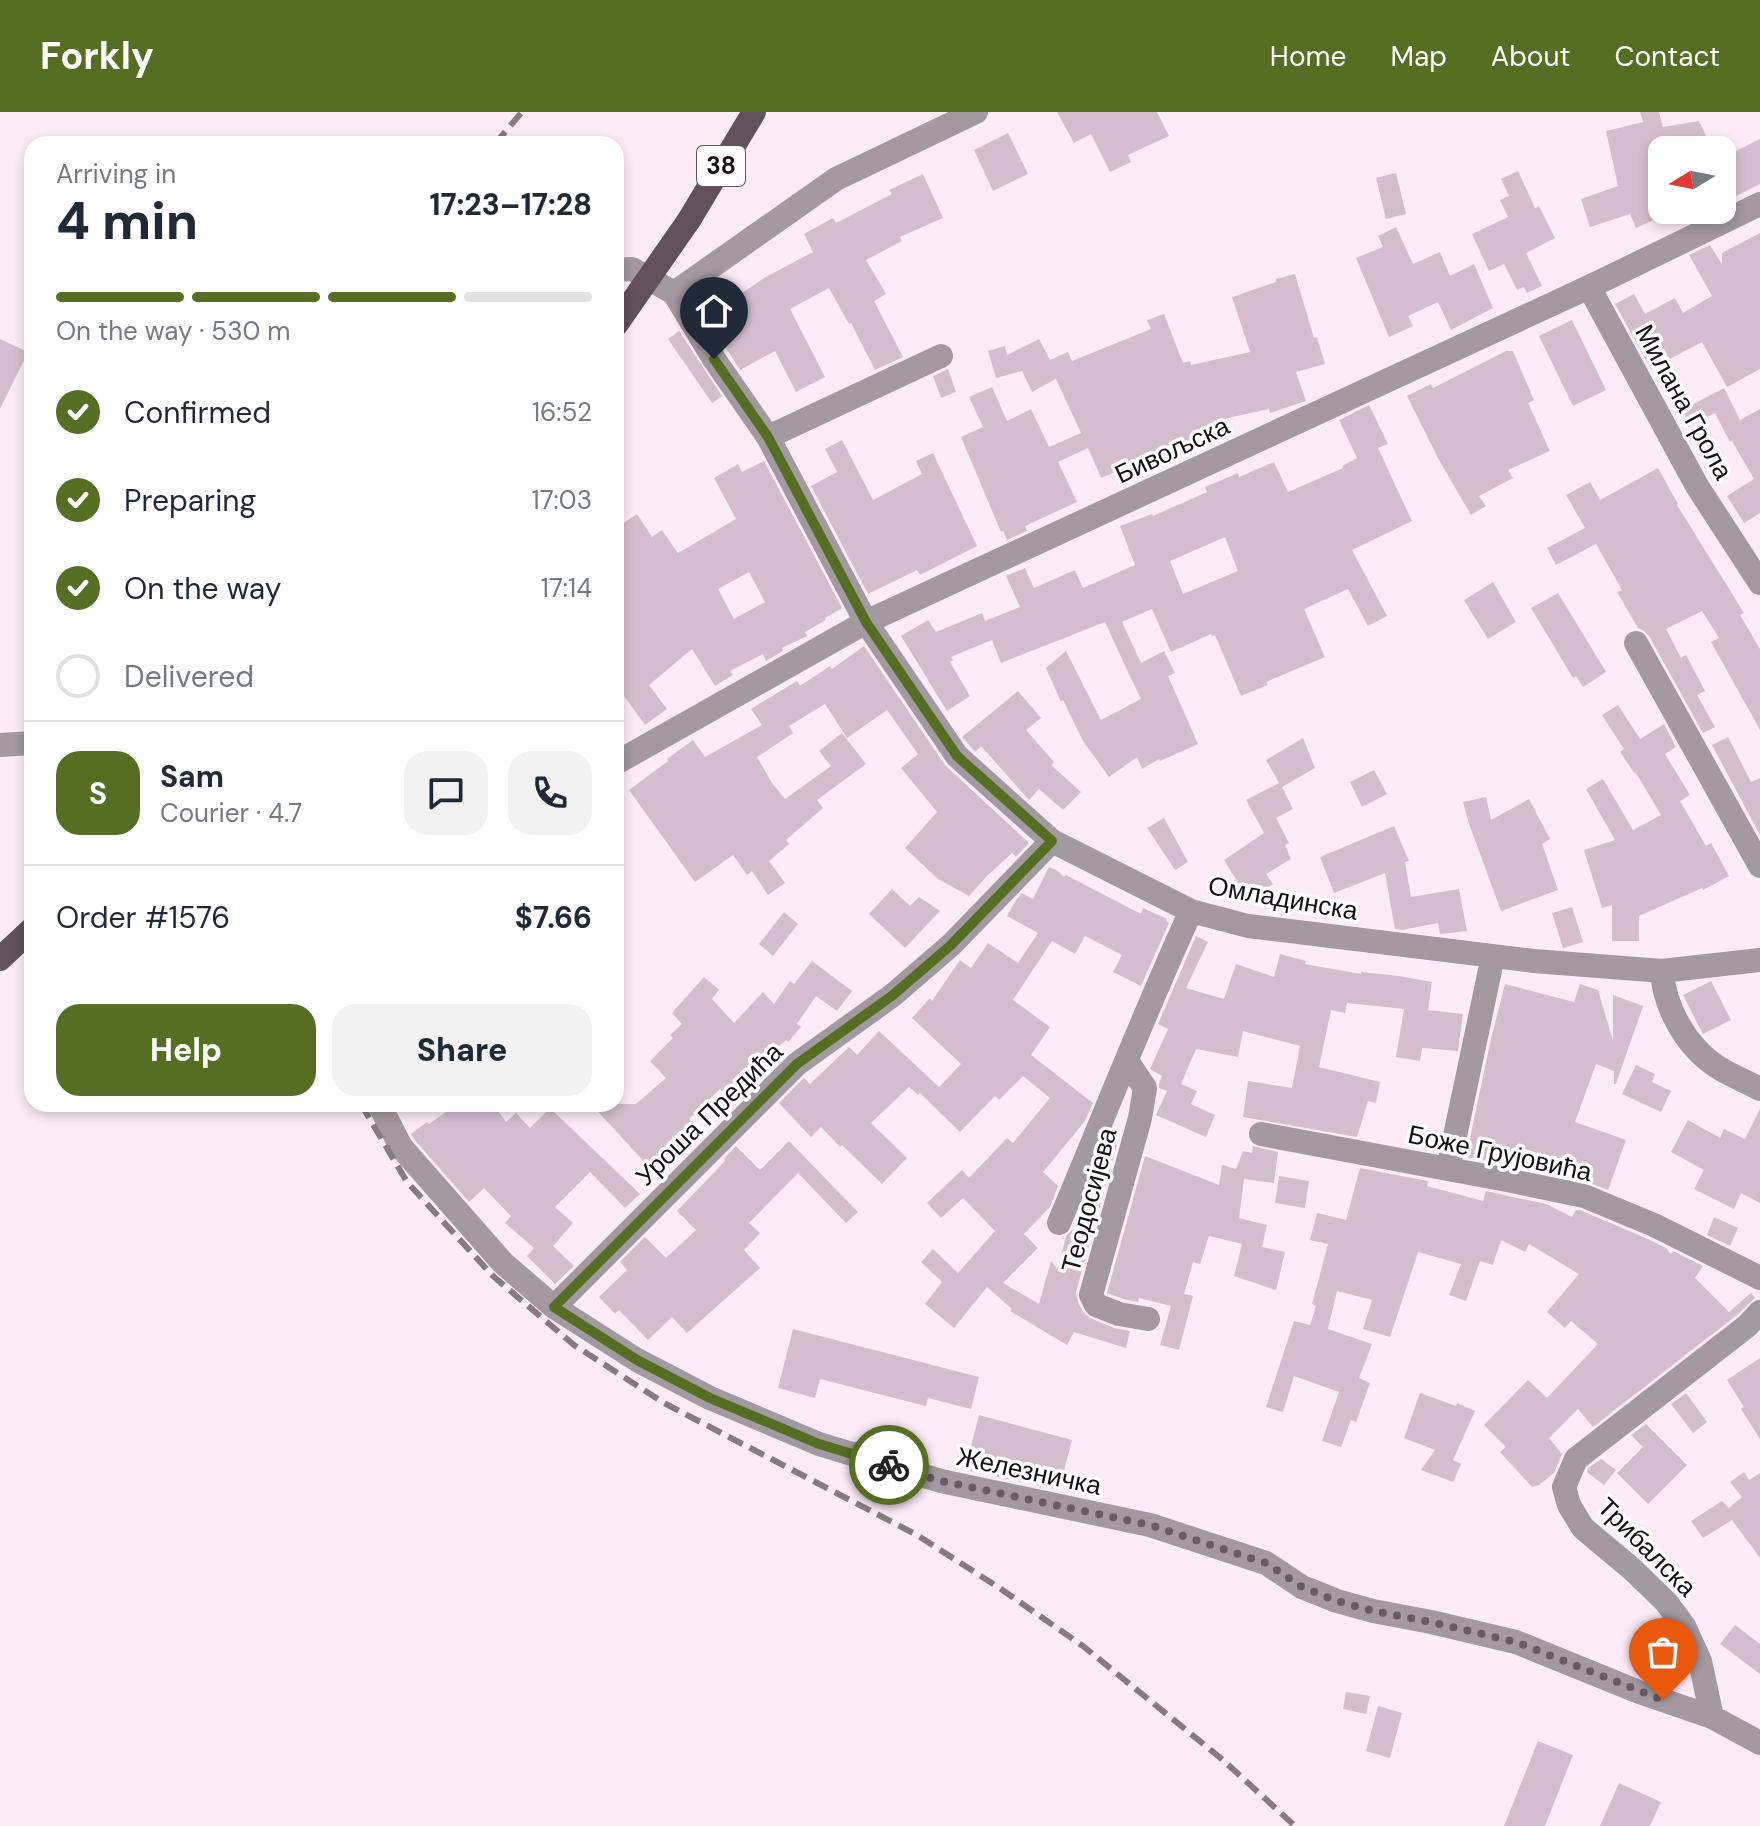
<!DOCTYPE html>
<html lang="en">
<head>
<meta charset="utf-8">
<style>
  :root { --surface:#fff; --page:#f2f2f3; --text:#1f2937; --muted:#747a83; --line:#e0e1e3; --accent:#546f22 }
  body { margin:0; font-family:"DM Sans",sans-serif; background:var(--page); color:var(--text); height:100vh; display:flex; flex-direction:column; font-size:30px; white-space:nowrap }
  * { box-sizing:border-box; margin:0 }
  p { font-size:26px; color:var(--muted) }
  .icon { flex:none; width:44px; height:44px; fill:none; stroke:currentColor; stroke-width:2; stroke-linecap:round; stroke-linejoin:round }
  .map { position:relative; flex:1; overflow:hidden }
  .sheet { position:absolute; left:24px; top:24px; width:600px; height:976px; display:flex; flex-direction:column; background:var(--surface); border-radius:24px; box-shadow:0 4px 12px #0003 }
  .sheet>* { flex:none }
  .needle { width:52px; rotate:260deg }
  .buttons { position:absolute; left:1648px; top:24px; display:grid; gap:16px }
  .buttons a { display:grid; place-items:center; width:88px; height:88px; border-radius:16px; background:var(--surface); box-shadow:0 4px 12px #0003; font-size:40px }
  .pin { position:absolute; display:grid; place-items:center; width:68px; height:68px; color:#fff; margin:-82px -34px; border-radius:50% 50% 50% 0; rotate:-45deg; box-shadow:0 0 8px #0007 }
  .pin .icon { rotate:45deg }
  .courier { position:absolute; display:grid; place-items:center; width:80px; height:80px; margin:-40px; border:6px solid #546f22; border-radius:50%; background:#fff; color:#222; box-shadow:0 2px 10px #0007 }
  .headline em { font-style:normal; font-weight:800 }
  .headline div { display:flex; flex-direction:column-reverse }
  .headline { display:flex; align-items:center; justify-content:space-between; height:136px; padding:0 32px }
  h1 { font-size:52px; font-weight:800; line-height:60px }
  .bar { display:grid; grid-template-columns:repeat(4,1fr); gap:12px 8px; align-content:center; height:96px; padding:0 32px }
  .bar i { height:10px; border-radius:6px; background:var(--line) }
  .bar .selected { background:var(--accent) }
  .bar p { grid-column:span 4 }
  .line { display:flex; align-items:center; gap:20px; padding:0 32px; border-top:2px solid var(--line) }
  .line div { flex:1 }
  .round { display:grid; place-items:center; flex:none; width:84px; height:84px; border-radius:24px; background:var(--page) }
  ol { padding:0 32px; list-style:none }
  li { display:flex; align-items:center; gap:24px; height:88px }
  li p { margin-inline-start:auto }
  li .icon { padding:8px; border-radius:50%; background:var(--accent); color:#fff; stroke-width:4 }
  li:last-child { color:var(--muted) }
  li i { width:44px; height:44px; border:4px solid var(--line); border-radius:50% }
  .cta { display:flex; gap:16px; margin-top:auto; padding:16px 32px }
  .cta a { flex:1; height:92px; border-radius:24px; background:var(--accent); color:#fff; font-size:32px; font-weight:800; line-height:92px; text-align:center }
  .cta a+a { background:var(--page); color:var(--text) }
  header { display:flex; align-items:center; gap:48px; box-sizing:border-box; height:112px; padding:0 40px; background:var(--accent); color:#fff }
  header strong { font-size:38px }
  nav { display:flex; gap:44px; margin-inline-start:auto; font-size:28px }
  .map>svg:first-child { display:block }
  .building { fill:#d4bece; fill-rule:evenodd }
  .lines { fill:none; stroke-linecap:round; stroke-linejoin:round }
  .minor { stroke:#a399a0; stroke-width:24 }
  .major { stroke:#62515d; stroke-width:24 }
  .rail { stroke:#877a83; stroke-width:6; stroke-dasharray:16 8; stroke-linecap:butt }
  .major-bridge { stroke:#62515d; stroke-width:24 }
  .done { stroke:#685c64; stroke-width:8; stroke-dasharray:0 14.4 }
  .route { stroke:#546f22; stroke-width:10 }
  .labels { text-anchor:middle; stroke-width:7; stroke-linejoin:round; paint-order:stroke }
  .shield { fill:#fff; stroke:#5d575b; stroke-width:2 }
  .shield-label { font-size:24px; font-weight:bold; fill:#170f15 }
  .street-label { font-size:26px; fill:#170f15; stroke:#fff }
</style>
</head>
<body>
<header>
<strong>Forkly</strong>
<nav><a>Home</a><a>Map</a><a>About</a><a>Contact</a></nav>
</header>
<div class="map">
<svg width="1760" height="1714" viewBox="0 0 1760 1714">
  <rect width="100%" height="100%" fill="#feebf8"/>
  <path class="building" d="M1057 0H1157L1169 24 1128 43 1131 50 1110 60 1091 22 1074 31Z
    M1640 0H1659L1663 15 1699 9 1713 38H1662V104L1636 116 1630 102 1590 115 1581 87 1618 74 1606 19 1643 10Z
    M1008 21 1028 62 993 79 974 38Z
    M1760 27V72L1722 91V46Z
    M1518 59 1535 96 1539 94 1555 126 1526 141 1542 174 1527 181 1524 175 1517 178 1504 152 1489 159 1472 122 1508 105 1500 88 1509 84 1501 67Z
    M1396 61 1406 102 1386 107 1376 66Z
    M923 62 943 106 900 125 902 129 866 148 886 182 874 189 903 245 875 258 851 211 849 212 829 176 790 197 825 265 796 280 775 239 740 258 708 208 739 186 738 184 764 166 813 140 804 122 833 106 836 111 892 82 889 78Z
    M1396 115 1413 152 1440 140 1450 164 1474 152 1493 196 1451 218 1438 190 1408 204 1413 214 1389 225 1356 146 1383 135 1378 124Z
    M1760 121V257L1727 275 1702 230 1651 257 1615 192 1634 182 1645 202 1675 186 1683 201 1712 184 1689 143 1710 133 1722 152V141Z
    M1295 162 1314 226 1317 225 1325 252 1296 260 1306 289 1270 301 1269 297 1215 309 1223 324 1198 336 1194 328 1101 366 1088 336 1058 350 1077 390 1025 414 1027 419 1007 428 1003 419 1001 420 961 325 983 315 969 285 992 275 1007 309 1031 297 1049 335 1081 321 1056 267 1032 280 1022 259 996 266 988 239 1005 234 1007 243 1039 227 1050 248 1068 240 1072 249 1151 217 1147 208 1164 202 1183 251 1190 249 1191 253 1250 240 1232 185 1276 170V167Z
    M1572 208 1606 278 1573 294 1539 224Z
    M679 219 722 284 712 291 668 227Z
    M0 227 28 240 0 297Z
    M1506 239H1513L1534 288 1528 291 1550 339 1508 358 1513 366 1479 384 1486 394 1471 403 1439 348 1407 284 1431 272 1433 276Z
    M948 257 956 280 941 286 933 264Z
    M1724 276 1740 308 1760 297V401L1744 411 1727 384 1754 367 1732 329 1730 330 1715 301 1690 314 1682 298Z
    M1369 293 1388 332 1378 336 1412 409 1352 438 1387 504 1368 514 1348 477 1304 497 1325 545 1266 570 1268 573 1241 584 1215 523 1212 524 1211 522 1171 540 1152 497 1122 510 1141 551 1164 539 1175 561 1168 564 1198 632 1160 649 1159 647 1142 657 1137 645 1109 665 1083 629 1063 588 1061 590 1046 556 1066 539 1101 608 1141 587 1127 558 1133 555 1127 558 1105 510 1001 551 992 528 951 545 953 548 950 550 970 584 947 599 901 524 928 508 936 520 982 501 985 509 1020 495 1006 464 1025 456 1034 476 1075 458 1083 476 1135 453 1120 414 1152 402 1153 404 1207 380 1205 375 1238 361 1239 365 1274 350 1288 380 1343 356 1342 354 1357 346 1339 308ZM1225 425 1238 459 1183 482 1170 449Z
    M842 328 873 388 922 362 916 349 933 341 977 434 920 463 917 458 868 482 811 374 837 360 825 337Z
    M764 349 842 496 825 506 826 508 805 520 807 524 782 536 783 539 766 549 763 542 730 559 733 563 715 574 692 537 649 573 667 597 645 613 616 573V416L637 402 652 425 662 418 678 441 736 407 714 366 738 352 742 360ZM749 460 765 490 734 507 718 477Z
    M1658 356 1678 392 1677 393 1744 501 1740 503 1760 537V618L1711 530 1719 526 1702 499 1666 517 1681 546 1686 543 1705 579 1697 583 1715 615 1703 621 1649 524 1644 519 1638 516 1617 480 1622 478 1596 432 1556 453 1547 436 1585 416 1566 383 1590 370 1600 388Z
    M1493 470 1516 510 1488 527 1464 488Z
    M1558 481 1606 560 1583 575 1576 564 1573 566 1531 496Z
    M864 534 945 653 1029 731 1016 745 1012 741 986 765 969 784 938 767 905 736 937 700 901 656 918 642 887 598 847 626 825 592 789 614 793 621 757 645 772 671 785 687 831 654 819 639 842 621 866 652 817 688 823 696 786 728 789 732 769 749 785 771 768 783 752 759 747 763 733 743 695 770 629 678 668 649 667 647 693 628 705 645 762 613 751 597 797 569 800 574 830 554 832 557Z
    M1018 579 1041 606 1026 618 1054 650 1051 653 1081 680 1063 698 1039 677 1029 688 981 634 975 640 962 625Z
    M1618 593 1640 627 1664 612 1676 635 1665 642 1690 683 1680 689 1706 734 1711 731 1729 764 1703 778 1702 776 1639 804V829H1612V793L1602 796 1584 738 1615 728 1586 677 1603 667 1633 718 1661 703 1636 661 1635 662 1620 640 1624 637 1602 603Z
    M1728 625 1751 670 1760 666V723L1712 633Z
    M1303 626 1315 656 1282 675 1293 697 1276 706 1289 731 1285 733 1291 747 1266 762 1273 772 1249 788 1224 748 1264 721 1246 688 1279 671 1266 648Z
    M1374 658 1387 682 1362 695 1350 670Z
    M1486 685 1491 708 1529 687 1550 727 1542 732 1558 778 1501 799 1468 709 1463 690Z
    M1164 706 1188 750 1175 758 1147 716Z
    M1394 714 1409 749 1405 750 1411 785 1459 777 1467 819 1440 822 1438 811 1402 818 1395 817 1385 761 1334 781 1320 745Z
    M1049 755 1058 759 1064 765 1066 763 1141 802 1143 796 1167 807 1166 809 1169 811 1141 874 1113 860 1122 843 1085 824 1075 842 1052 829 1013 888 1050 915 1031 943 1093 991 1085 1009 1043 1060 1058 1074 1050 1095 1024 1122 1038 1136 1003 1171 1039 1192 1051 1149 1058 1157 1066 1124 1072 1118 1076 1120 1086 1086 1100 1052 1104 1053 1110 1031 1117 1033 1076 1180 1078 1190 1083 1200 1090 1206 1114 1216 1130 1219 1126 1236 1074 1220 1067 1233 1010 1199 1012 1197 987 1175 954 1216 925 1192 942 1170 921 1150 933 1137 958 1161 995 1119 963 1086 941 1106 927 1091 962 1058 969 1066 1007 1026 1013 1031 1050 986 1023 964 999 988 995 984 960 1020 920 981 918 983 909 975 871 1011 907 1046 882 1072 842 1033 840 1035 821 1015 811 1025 779 991 804 966 810 972 849 935 857 943 879 919 939 975 961 952 912 906 930 886 932 889 960 848 971 856 988 831 1018 851 1038 821 1007 804 1016 788 1022 781 1033 787Z
    M892 777 910 794 919 785 940 799 905 836 869 802Z
    M1572 795 1583 830 1563 836 1552 801Z
    M784 800 798 812 773 844 759 832Z
    M1196 824 1208 830 1186 876 1224 887 1236 852 1274 865 1280 842 1306 849 1305 852 1361 862V860L1399 864 1432 870 1428 898 1463 902 1458 939 1422 936 1420 949 1396 945 1404 897 1347 891 1345 901 1331 898 1319 955 1380 970 1376 991 1368 989 1357 1025 1243 1005 1248 969 1292 976 1300 934 1243 919 1238 945 1196 937 1181 972 1197 979 1191 992 1215 1003 1206 1025 1156 1003 1167 979 1159 976V972L1162 964 1150 957 1168 917 1158 912Z
    M812 849 852 879 837 899 816 884 797 912 801 915 788 930 786 928 739 971 747 981 735 993 720 977 689 1007 701 1021 687 1033 681 1025 649 1055 591 992H636L666 966 650 949 673 926 670 923 682 912 672 901 704 865 719 878 712 887 734 911 763 880 774 892 790 869 794 872Z
    M1711 869 1731 908 1703 922 1683 883Z
    M1505 872 1574 890 1580 872 1598 878 1613 929V883L1643 894 1616 972H1614V959L1596 952 1575 1010 1626 1028 1608 1078 1585 1069 1587 1063 1564 1055 1566 1051 1525 1037 1520 1055 1466 1045 1491 927Z
    M1636 953 1655 962 1652 970 1671 979 1661 1000 1622 982Z
    M457 992 463 1000 474 992H493L506 1010 516 1001 530 1016 550 996 640 1082 625 1096 590 1060 555 1095 573 1111 553 1134 574 1154 555 1172 527 1144 534 1136 505 1111 511 1104 484 1076 469 1090 413 1026 411 1022 427 1010 429 1012Z
    M1760 997V1091L1741 1081 1734 1097 1694 1077 1704 1058 1671 1040 1688 1008 1720 1026 1724 1017 1745 1027Z
    M789 1029 858 1100 846 1111 798 1061 749 1111 760 1121 744 1138 760 1156 687 1221 672 1205 648 1228 619 1198 615 1202 599 1185 627 1158 620 1150 645 1125 666 1146 696 1118 677 1099 725 1049 724 1047 736 1034 760 1058Z
    M1253 1034 1278 1040 1274 1071 1244 1067 1239 1106 1267 1113 1262 1135 1285 1140 1276 1178 1234 1164 1242 1132 1209 1124 1200 1152 1193 1150 1184 1182 1193 1184 1179 1238 1160 1233 1171 1194 1139 1186 1138 1190 1123 1187 1107 1181 1145 1044 1219 1073 1222 1053 1236 1057 1243 1039 1252 1041Z
    M1360 1056 1428 1069 1427 1074 1483 1089 1486 1079 1546 1092 1572 1105 1576 1098H1580L1648 1127 1666 1136 1671 1142 1673 1139 1703 1154 1695 1166 1729 1200 1751 1181 1755 1186 1737 1203 1593 1315 1578 1297 1549 1326 1562 1342 1554 1361 1539 1373 1532 1375 1500 1340 1506 1335 1484 1313 1528 1268 1547 1286 1598 1232 1571 1209 1565 1216 1547 1200 1579 1162 1529 1132 1525 1140 1501 1128 1493 1153 1480 1149 1466 1189 1449 1183 1461 1152 1418 1140 1390 1225 1363 1217 1372 1188 1337 1179 1328 1217 1372 1232 1359 1266 1370 1271 1356 1310 1351 1308 1341 1335 1322 1329 1339 1280 1294 1264 1283 1300 1266 1295 1294 1209 1310 1213 1316 1194 1312 1192 1328 1132 1310 1128 1317 1101 1346 1108Z
    M1279 1064 1309 1069 1305 1096 1275 1091Z
    M1714 1105 1738 1116 1730 1134 1707 1123Z
    M793 1217 979 1265 971 1297 928 1286 926 1294 820 1267 815 1286 778 1276Z
    M1760 1246V1327L1741 1297 1744 1295 1727 1268Z
    M1420 1281 1456 1294 1457 1291 1475 1299 1453 1348 1461 1352 1453 1370 1421 1358 1435 1338 1404 1326Z
    M1686 1281 1707 1310 1693 1321 1671 1292Z
    M979 1303 1072 1328 1059 1378 965 1358Z
    M1646 1312 1687 1353 1648 1392 1617 1361 1643 1335 1631 1323Z
    M1601 1347 1616 1358 1604 1373 1587 1360 1588 1356Z
    M1744 1360 1749 1368 1760 1361V1446L1732 1408 1703 1426 1691 1409 1722 1389 1729 1396 1742 1385 1730 1370Z
    M1735 1513 1760 1532V1562L1720 1532Z
    M1346 1580 1370 1584 1366 1602 1343 1597Z
    M1378 1594 1402 1601 1390 1646 1366 1639Z
    M1538 1629 1573 1643 1545 1714H1504Z
    M1619 1671 1661 1690 1650 1714H1600Z"/>
  <g class="lines">
    <path class="minor" d="M616 158 632 157 674 181 714 247 768 325 866 510 957 644 1052 729 1191 799 1248 814 1534 849 1662 859 1760 848
      M1589 175 1697 374 1760 471
      M674 181 836 67 976 0
      M768 325 941 244
      M1636 531 1760 754
      M0 633 32 631
      M616 651 866 510 1589 175 1760 92
      M1662 859C1664 895 1686 934 1716 954 1729 963 1746 969 1760 977
      M1127 949 1145 976 1140 1006 1091 1183 1096 1193 1119 1202 1148 1207
      M379 992 401 1035 503 1151 554 1195 637 1248 710 1286 819 1332 941 1369 1150 1413 1266 1451 1302 1475 1337 1489 1373 1499 1431 1510 1516 1530 1639 1580 1712 1605 1760 1631
      M1261 1022 1507 1068 1584 1084 1654 1113 1760 1166
      M1448 1057 1493 844
      M1059 1111C1103 1007 1144 901 1191 799
      M554 1195 797 952 893 883 951 833 1052 729
      M1712 1605 1700 1549 1684 1514 1666 1490 1632 1457 1583 1416 1569 1393 1564 1375 1576 1347 1747 1214 1760 1200"/>
    <path class="major" d="M689 108 754 0
      M0 847 32 817"/>
    <path class="rail" d="M495 32 522 0
      M361 992 407 1070 493 1164 574 1233 664 1291 917 1423 1001 1477 1083 1534 1223 1648 1295 1714"/>
    <path class="major-bridge" d="M616 213 689 108"/>
  </g>
  <g class="lines">
    <path class="done" d="M889 1353 941 1369 1150 1413 1266 1451 1302 1475 1337 1489 1373 1499 1431 1510 1516 1530 1663 1588"/>
    <path class="route" d="M714 247 768 325 866 510 957 644 1052 729 951 833 893 883 797 952 554 1195 637 1248 710 1286 819 1332 889 1353"/>
  </g>
  <g class="labels">
    <rect class="shield" x="697" y="34" width="48" height="40" rx="6"/>
    <g class="shield-label">
      <text x="721" y="62">38</text>
    </g>
    <g class="street-label">
      <text transform="translate(1684 290) rotate(61)" y="9">Милана Грола</text>
      <text transform="translate(1172 338) rotate(-25)" y="9">Бивољска</text>
      <text transform="translate(1283 786) rotate(10)" y="9">Омладинска</text>
      <text transform="translate(709 1002) rotate(-44)" y="9">Уроша Предића</text>
      <text transform="translate(1500 1041) rotate(12)" y="9">Боже Грујовића</text>
      <text transform="translate(1089 1088) rotate(-75)" y="9">Теодосијева</text>
      <text transform="translate(1029 1359) rotate(12)" y="9">Железничка</text>
      <text transform="translate(1647 1435) rotate(45)" y="9">Трибалска</text>
    </g>
  </g>
</svg>
<div class="buttons">
<a><svg class="needle" viewBox="-14 -14 28 28"><path d="M0-13l5 13h-10z" fill="#e53935"/><path d="M0 13l5-13h-10z" fill="#747a83"/></svg></a>
</div>
<div class="pin" style="left:1663px;top:1588px;background:#ea580c"><svg class="icon" aria-label="bag" viewBox="0 0 24 24"><path d="M5 8h14l-1 12H6zM9 8a3 3 0 0 1 6 0"/></svg></div>
<div class="pin" style="left:714px;top:247px;background:#1f2937"><svg class="icon" aria-label="home" viewBox="0 0 24 24"><path d="M3 11l9-7 9 7M6 9v11h12V9"/></svg></div>
<div class="courier" style="left:889px;top:1353px"><svg class="icon" aria-label="bike" viewBox="0 0 24 24"><circle cx="6" cy="16" r="4"/><circle cx="18" cy="16" r="4"/><path d="M6 16l4-8h5l3 8M10 8l3 8H6M13 5h3"/></svg></div>
<section class="sheet">
<div class="headline"><div><h1>4 min</h1><p>Arriving in</p></div><em>17:23–17:28</em></div>
<div class="bar"><i class="selected"></i><i class="selected"></i><i class="selected"></i><i></i><p>On the way · 530 m</p></div>
<ol>
<li><svg class="icon" aria-label="check" viewBox="0 0 24 24"><path d="M5 12l5 5 9-10"/></svg>Confirmed<p>16:52</p></li>
<li><svg class="icon" aria-label="check" viewBox="0 0 24 24"><path d="M5 12l5 5 9-10"/></svg>Preparing<p>17:03</p></li>
<li><svg class="icon" aria-label="check" viewBox="0 0 24 24"><path d="M5 12l5 5 9-10"/></svg>On the way<p>17:14</p></li>
<li><i></i>Delivered</li>
</ol>
<div class="line" style="height:144px"><b class="round" style="background:var(--accent);color:#fff">S</b><div><b>Sam</b><p>Courier · 4.7</p></div><a class="round"><svg class="icon" aria-label="chat" viewBox="0 0 24 24"><path d="M4 5h16v11H9l-5 4z"/></svg></a><a class="round"><svg class="icon" aria-label="phone" viewBox="0 0 24 24"><path d="M5 4h4l2 5-3 2q2 4 5 5l2-3 5 2v4C11 20 4 13 5 4z"/></svg></a></div>
<div class="line" style="height:104px"><div>Order #1576</div><b>$7.66</b></div>
<div class="cta"><a>Help</a><a>Share</a></div>
</section>
</div>
</body>
</html>
